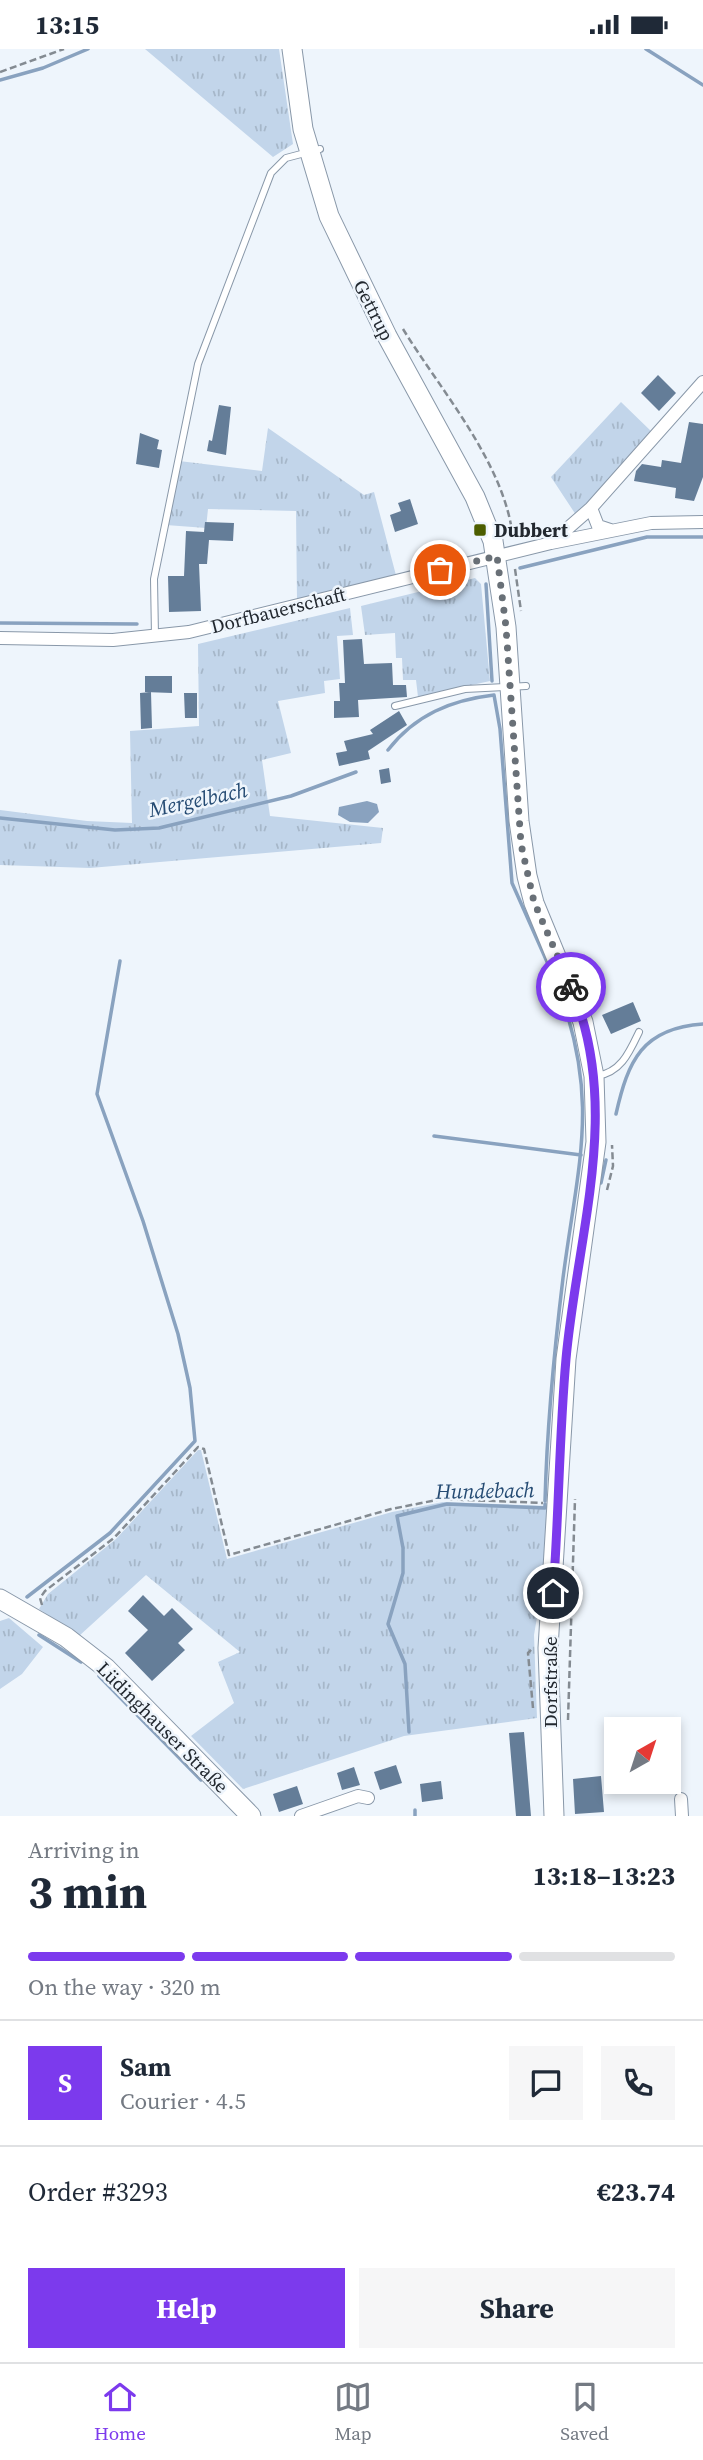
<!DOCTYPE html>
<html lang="en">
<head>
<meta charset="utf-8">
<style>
  :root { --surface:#fff; --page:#f6f6f7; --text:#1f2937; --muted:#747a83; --line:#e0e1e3; --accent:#7c3aed }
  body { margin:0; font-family:"Source Serif 4",serif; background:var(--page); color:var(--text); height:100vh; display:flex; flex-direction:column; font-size:26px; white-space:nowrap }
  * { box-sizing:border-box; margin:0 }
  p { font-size:23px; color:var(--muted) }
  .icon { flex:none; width:38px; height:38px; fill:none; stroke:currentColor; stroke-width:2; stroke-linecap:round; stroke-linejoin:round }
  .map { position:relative; height:1767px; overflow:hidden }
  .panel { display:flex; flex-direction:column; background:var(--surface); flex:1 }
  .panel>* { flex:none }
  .needle { width:46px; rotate:39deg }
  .tools { position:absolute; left:604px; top:1668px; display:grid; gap:14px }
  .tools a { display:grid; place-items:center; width:77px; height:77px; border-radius:0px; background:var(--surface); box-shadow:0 4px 10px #0003; font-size:35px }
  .pin { position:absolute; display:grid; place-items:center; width:60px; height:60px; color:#fff; margin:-30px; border:4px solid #fff; border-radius:50%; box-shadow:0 2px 7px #0007 }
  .courier { position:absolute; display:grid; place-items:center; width:70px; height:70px; margin:-35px; border:5px solid #7c3aed; border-radius:50%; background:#fff; color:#222; box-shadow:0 2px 9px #0007 }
  .headline em { font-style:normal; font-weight:700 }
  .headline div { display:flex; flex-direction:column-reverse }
  .headline { display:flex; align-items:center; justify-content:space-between; height:119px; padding:0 28px }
  h1 { font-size:46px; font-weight:700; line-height:52px }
  .bar { display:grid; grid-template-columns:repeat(4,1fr); gap:10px 7px; align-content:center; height:84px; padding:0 28px }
  .bar i { height:9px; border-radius:5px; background:var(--line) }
  .bar .current { background:var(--accent) }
  .bar p { grid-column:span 4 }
  .line { display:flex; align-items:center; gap:18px; padding:0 28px; border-top:2px solid var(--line) }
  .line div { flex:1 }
  .round { display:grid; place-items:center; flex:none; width:74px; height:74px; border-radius:0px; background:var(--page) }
  .cta { display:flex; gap:14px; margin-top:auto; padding:14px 28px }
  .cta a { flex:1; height:80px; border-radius:0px; background:var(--accent); color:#fff; font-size:28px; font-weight:700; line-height:80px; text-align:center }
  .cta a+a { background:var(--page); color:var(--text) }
  .status { display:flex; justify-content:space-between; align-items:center; height:49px; padding:0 35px; background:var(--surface); direction:ltr }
  .status svg { height:19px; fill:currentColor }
  .tabs { display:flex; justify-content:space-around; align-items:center; height:98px; border-top:2px solid var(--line); background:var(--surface); font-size:19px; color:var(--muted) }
  .tabs a { display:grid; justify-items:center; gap:4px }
  .tabs .current { color:var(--accent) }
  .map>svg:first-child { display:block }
  .grass { fill:url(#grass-tufts) }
  .water { fill:#89a2bf }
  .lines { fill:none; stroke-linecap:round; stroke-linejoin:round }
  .stream { stroke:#89a2bf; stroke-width:3.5 }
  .building { fill:#647d98 }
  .service-casing { stroke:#8998a9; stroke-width:8 }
  .minor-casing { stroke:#8998a9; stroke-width:14 }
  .secondary-casing { stroke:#8998a9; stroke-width:21 }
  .path { stroke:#848b92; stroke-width:2.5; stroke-dasharray:7 3.5; stroke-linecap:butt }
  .service { stroke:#fff; stroke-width:6 }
  .minor { stroke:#fff; stroke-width:12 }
  .secondary { stroke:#fff; stroke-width:19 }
  .done { stroke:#697077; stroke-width:7; stroke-dasharray:0 12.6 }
  .route { stroke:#7c3aed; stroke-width:9 }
  .poi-dot { fill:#4d5e00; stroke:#eef5fc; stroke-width:2.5 }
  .labels { text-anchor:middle; stroke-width:5; stroke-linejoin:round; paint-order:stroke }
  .street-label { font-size:19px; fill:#22282f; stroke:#eef5fc }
  .poi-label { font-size:19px; font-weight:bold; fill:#22282f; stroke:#eef5fc; text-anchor:start }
  .water-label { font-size:21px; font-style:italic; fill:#254b73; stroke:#eef5fc }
</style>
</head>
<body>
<div class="status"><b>13:15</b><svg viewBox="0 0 49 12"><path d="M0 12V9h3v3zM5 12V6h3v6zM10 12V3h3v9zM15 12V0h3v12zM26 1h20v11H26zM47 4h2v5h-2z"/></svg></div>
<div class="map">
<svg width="703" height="1767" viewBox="0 0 703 1767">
  <defs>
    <pattern id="grass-tufts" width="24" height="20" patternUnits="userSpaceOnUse" patternTransform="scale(1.75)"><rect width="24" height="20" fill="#c2d5ea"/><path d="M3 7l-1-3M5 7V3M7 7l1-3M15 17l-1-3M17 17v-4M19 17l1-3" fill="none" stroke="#a6b7c9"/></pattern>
  </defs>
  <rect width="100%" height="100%" fill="#eef5fc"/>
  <path class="grass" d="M145 0H279L293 95 273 108Z
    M621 353 653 384 576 466 551 428Z
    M268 379 364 446 374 443 397 530 297 552 296 462 208 460 206 479 166 476 179 412 262 422Z
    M475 529 481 535 490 632 418 648 416 631H403L402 609H396L395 584 365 586 361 557Z
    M350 559 353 586 337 587 340 630 324 632 325 644 278 652 291 704 262 711 270 767 383 779 381 794 90 819 0 816V761L87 772 132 774 130 682 199 677 198 595Z
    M198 1401H201L227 1510 392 1463 443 1453 549 1457 545 1521 534 1586 537 1669 404 1687 243 1740 191 1687 234 1654 218 1613 240 1603 146 1526 79 1587 39 1560 48 1545 116 1490Z
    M9 1569 43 1598 22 1625 0 1640V1572Z"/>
  <path class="water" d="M367 752 377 755 379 763 368 774 350 773 338 766 339 758Z"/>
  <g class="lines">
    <path class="stream" d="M646 0 703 36
      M0 31 43 19 88 0
      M520 519 647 488H703
      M486 535 492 632
      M0 574 137 575
      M388 701C415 666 451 651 494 646L500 680 512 834 552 924
      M0 769 115 781 159 779 291 747 356 723
      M616 1065C628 1012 642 979 703 975
      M434 1087 581 1106
      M601 1134 606 1111
      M545 1452C547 1377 554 1303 563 1229 578 1113 601 1051 557 935
      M27 1548 110 1484 195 1392 190 1339 178 1285 143 1172 97 1045 120 912
      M39 1586 81 1613
      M99 1627 201 1731
      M409 1683 405 1615 388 1575 403 1524V1499L397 1467 447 1455 545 1459V1455
      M415 1761V1767"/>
  </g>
  <path class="building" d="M658 326 676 344 659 362 641 344Z
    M219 356 231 358 226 406 207 402 209 391 212 392Z
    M689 373 703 375V428L694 452 675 449 676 439 634 432 636 422 642 415 661 418 662 411 681 414Z
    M140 384 159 391 157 400 162 401 159 419 136 415Z
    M410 450 418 475 395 483 390 466 401 462 398 454Z
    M205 473 234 474 233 492 209 491 207 515H199L201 562 169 563 168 527H184L186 482 204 483Z
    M362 590 364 615 392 614 393 636H406L407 648 358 651 359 668 334 669V652H340L339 634H345L343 591Z
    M145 627H172V644L145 643Z
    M151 643 152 679 141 680 140 644Z
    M184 644H197V669H185Z
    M399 662 407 676 368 702 370 710 339 717 336 704 347 702 344 692 373 685 370 681Z
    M389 719 391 733 381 735 379 721Z
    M633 953 641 972 611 985 602 966Z
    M143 1546 164 1567 172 1559 193 1580 178 1594 185 1601 152 1632 125 1604 148 1581 128 1562Z
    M524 1683 531 1767H516L509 1684Z
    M396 1716 402 1734 380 1741 374 1723Z
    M354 1718 360 1736 342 1741 337 1724Z
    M601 1727 604 1763 575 1765 573 1730Z
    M441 1732 443 1750 422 1753 420 1735Z
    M297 1737 303 1755 279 1763 273 1745Z"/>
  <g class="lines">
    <defs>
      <path id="service" d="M155 587 154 530 198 315 271 124 286 109 320 100
        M395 657 465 640 526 637
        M597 1027C621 1023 629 1004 639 983"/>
      <path id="minor" d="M591 459 598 477 610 481
        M551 494 591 459 703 333
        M0 589 113 591 189 583 551 494 651 474 703 473
        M681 1750 682 1767
        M301 1767 358 1747 368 1749"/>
      <path id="secondary" d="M292 0 303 80 329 167 387 287 475 448 493 492 506 578 519 772 527 827 534 854 583 973 594 1027 596 1093 566 1310 548 1599 554 1767
        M0 1550 66 1588 106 1619 251 1767"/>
    </defs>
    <use href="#service" class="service-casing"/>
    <use href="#minor" class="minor-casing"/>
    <use href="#secondary" class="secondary-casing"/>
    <path class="path" d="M0 23 64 0
      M403 280C441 342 506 416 513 490
      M515 520 521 562
      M607 1141 613 1117 612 1096
      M42 1556 40 1549 45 1542 114 1489 198 1398 204 1400 229 1506 391 1460 442 1450 543 1454
      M533 1659 528 1604 533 1599
      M568 1671 575 1450"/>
    <use href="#service" class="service"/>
    <use href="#minor" class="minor"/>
    <use href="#secondary" class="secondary"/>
  </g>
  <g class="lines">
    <path class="done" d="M440 521 497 507 506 578 521 795 534 853 571 938"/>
    <path class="route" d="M553 1544C559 1466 559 1388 566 1310 577 1186 623 1059 571 938"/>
  </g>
  <rect class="poi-dot" x="473" y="474" width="14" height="14" rx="3.5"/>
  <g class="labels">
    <g class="street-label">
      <text transform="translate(374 261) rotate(63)" y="7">Gettrup</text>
      <text transform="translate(278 561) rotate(-14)" y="7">Dorfbauerschaft</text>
      <text transform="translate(550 1633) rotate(-90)" y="7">Dorfstraße</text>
      <text transform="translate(163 1678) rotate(45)" y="7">Lüdinghauser Straße</text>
    </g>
    <g class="poi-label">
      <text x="494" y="488">Dubbert</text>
    </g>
    <g class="water-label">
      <text transform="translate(198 751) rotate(-12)" y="7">Mergelbach</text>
      <text transform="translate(485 1442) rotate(-1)" y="7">Hundebach</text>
    </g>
  </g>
</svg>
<div class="tools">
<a><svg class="needle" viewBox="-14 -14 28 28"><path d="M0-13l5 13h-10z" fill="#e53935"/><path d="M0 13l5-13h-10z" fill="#747a83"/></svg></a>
</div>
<div class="pin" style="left:440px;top:521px;background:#ea580c"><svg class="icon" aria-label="bag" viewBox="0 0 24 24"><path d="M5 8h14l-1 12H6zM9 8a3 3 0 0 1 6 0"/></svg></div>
<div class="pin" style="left:553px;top:1544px;background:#1f2937"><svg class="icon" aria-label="home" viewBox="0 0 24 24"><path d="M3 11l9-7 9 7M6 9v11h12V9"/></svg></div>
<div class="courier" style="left:571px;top:938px"><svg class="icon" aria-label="bike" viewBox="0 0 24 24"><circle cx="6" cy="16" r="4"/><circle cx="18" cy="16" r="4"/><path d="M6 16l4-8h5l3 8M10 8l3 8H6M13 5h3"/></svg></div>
</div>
<section class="panel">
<div class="headline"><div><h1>3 min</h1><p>Arriving in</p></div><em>13:18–13:23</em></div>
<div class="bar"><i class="current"></i><i class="current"></i><i class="current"></i><i></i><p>On the way · 320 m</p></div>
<div class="line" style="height:126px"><b class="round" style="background:var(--accent);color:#fff">S</b><div><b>Sam</b><p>Courier · 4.5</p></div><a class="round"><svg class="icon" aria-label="chat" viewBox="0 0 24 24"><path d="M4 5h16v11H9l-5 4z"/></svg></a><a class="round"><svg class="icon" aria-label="phone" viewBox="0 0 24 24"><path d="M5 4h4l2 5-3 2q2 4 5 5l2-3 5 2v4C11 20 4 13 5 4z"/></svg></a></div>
<div class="line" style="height:91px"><div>Order #3293</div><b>€23.74</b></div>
<div class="cta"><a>Help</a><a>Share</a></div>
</section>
<nav class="tabs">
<a class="current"><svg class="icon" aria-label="home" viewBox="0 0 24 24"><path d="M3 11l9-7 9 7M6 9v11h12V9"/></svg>Home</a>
<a><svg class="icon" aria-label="map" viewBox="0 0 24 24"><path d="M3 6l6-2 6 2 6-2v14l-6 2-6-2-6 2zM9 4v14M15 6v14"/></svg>Map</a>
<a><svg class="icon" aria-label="saved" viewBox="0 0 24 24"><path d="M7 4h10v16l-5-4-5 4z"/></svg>Saved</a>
</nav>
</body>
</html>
